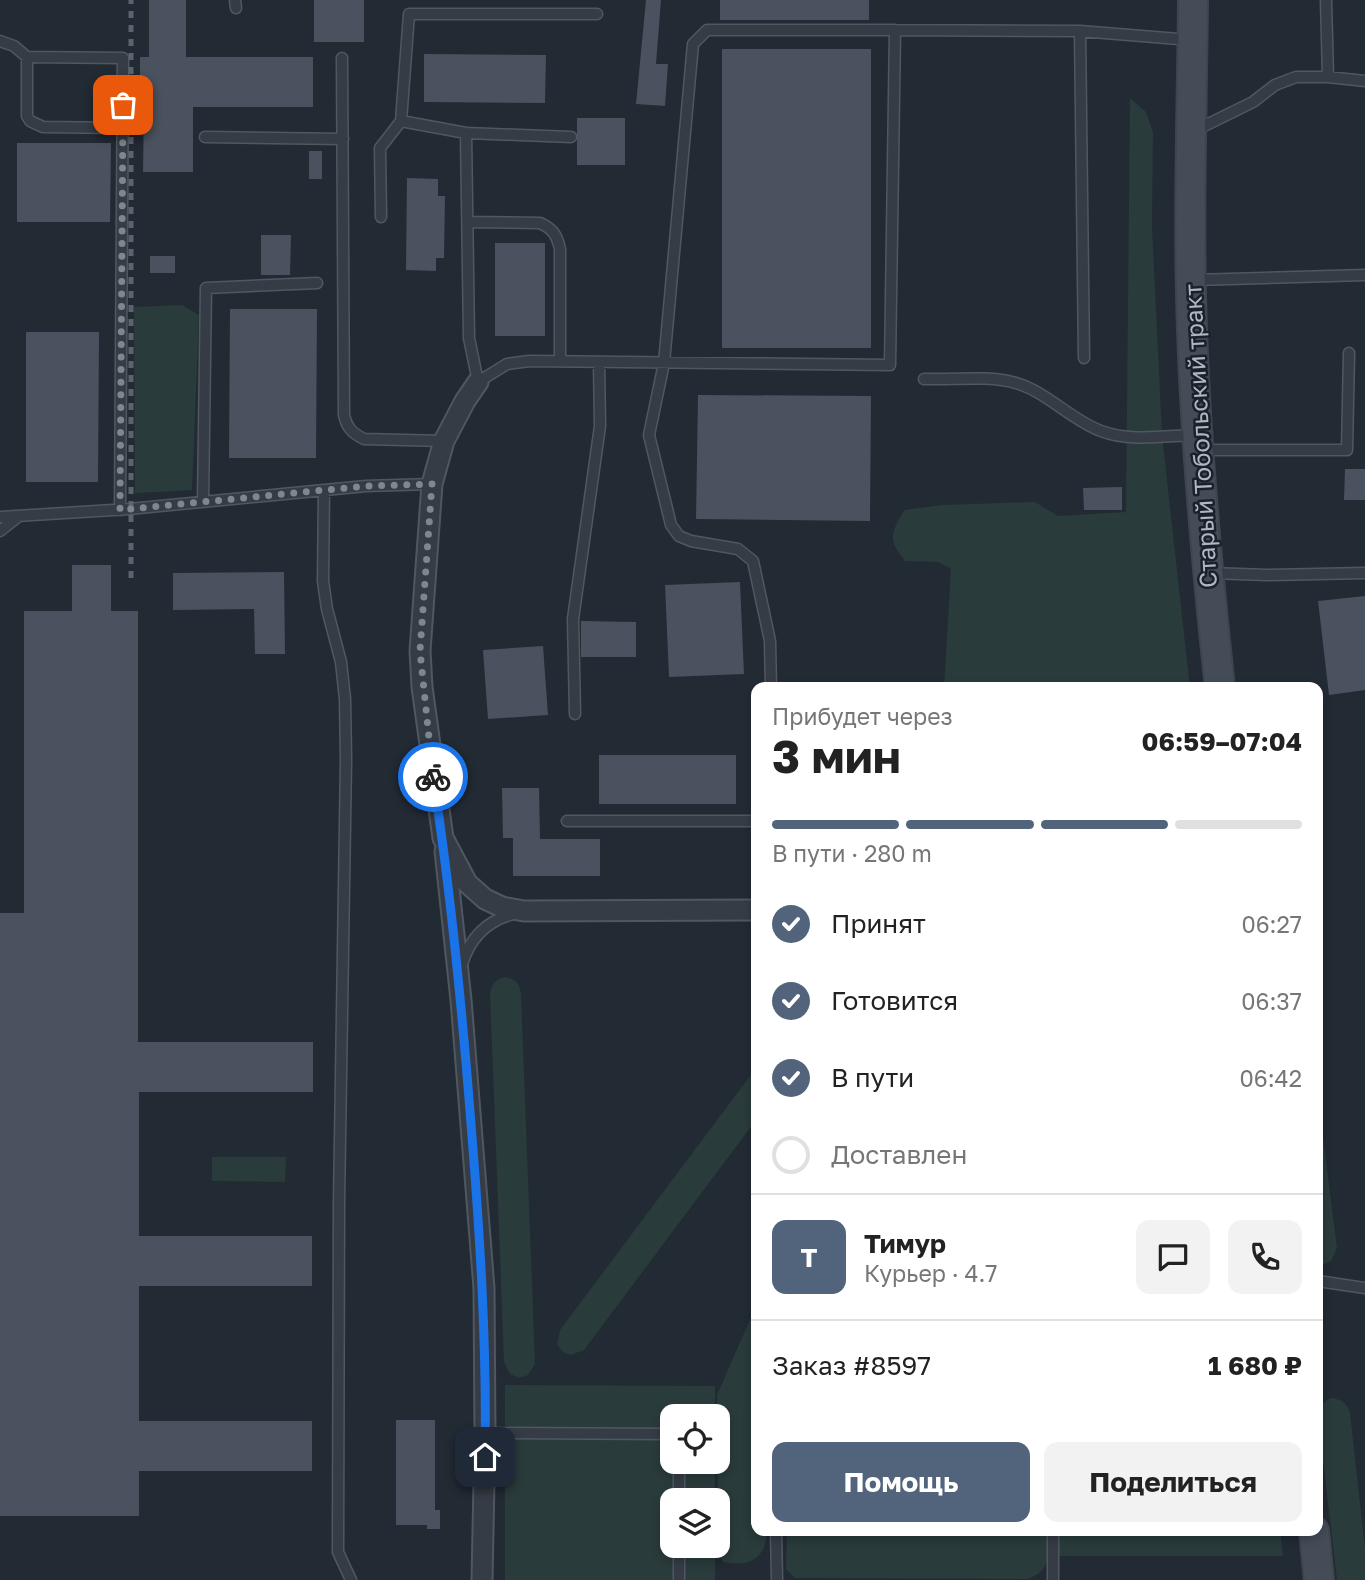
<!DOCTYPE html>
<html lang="ru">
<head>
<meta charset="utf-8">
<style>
  :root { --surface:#fff; --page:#f2f2f2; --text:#222; --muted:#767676; --line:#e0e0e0; --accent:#52637c }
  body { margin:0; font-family:"Golos Text",sans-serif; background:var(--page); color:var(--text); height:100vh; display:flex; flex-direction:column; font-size:26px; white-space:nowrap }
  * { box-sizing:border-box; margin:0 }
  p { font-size:23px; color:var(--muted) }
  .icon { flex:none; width:38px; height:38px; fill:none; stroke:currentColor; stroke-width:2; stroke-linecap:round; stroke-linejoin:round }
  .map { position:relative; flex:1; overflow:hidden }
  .drawer { position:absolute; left:751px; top:682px; width:572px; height:854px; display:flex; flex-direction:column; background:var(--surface); border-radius:14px; box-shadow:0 4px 10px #0003 }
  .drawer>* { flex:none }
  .controls { position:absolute; left:660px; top:1404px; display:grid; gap:14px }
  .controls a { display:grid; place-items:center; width:70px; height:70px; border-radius:14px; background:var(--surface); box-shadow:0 4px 10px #0003; font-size:35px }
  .pin { position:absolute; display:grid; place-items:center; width:60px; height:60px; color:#fff; margin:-30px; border-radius:14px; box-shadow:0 4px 10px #0006 }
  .courier { position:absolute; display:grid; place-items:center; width:70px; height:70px; margin:-35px; border:5px solid #1a73e8; border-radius:50%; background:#fff; color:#222; box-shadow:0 2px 9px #0007 }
  .headline em { font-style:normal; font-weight:700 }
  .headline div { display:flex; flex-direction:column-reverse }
  .headline { display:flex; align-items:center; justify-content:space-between; height:119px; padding:0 21px }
  h1 { font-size:46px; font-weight:700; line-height:52px }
  .bar { display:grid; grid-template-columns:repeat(4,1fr); gap:10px 7px; align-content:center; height:84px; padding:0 21px }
  .bar i { height:9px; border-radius:5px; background:var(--line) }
  .bar .selected { background:var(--accent) }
  .bar p { grid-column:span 4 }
  .line { display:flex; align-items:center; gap:18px; padding:0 21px; border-top:2px solid var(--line) }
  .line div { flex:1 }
  .round { display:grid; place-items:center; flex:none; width:74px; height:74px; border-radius:14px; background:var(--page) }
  ol { padding:0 21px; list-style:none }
  li { display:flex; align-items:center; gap:21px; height:77px }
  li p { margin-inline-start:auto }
  li .icon { padding:7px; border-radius:50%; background:var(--accent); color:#fff; stroke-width:4 }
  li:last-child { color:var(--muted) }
  li i { width:38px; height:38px; border:4px solid var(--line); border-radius:50% }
  .button { display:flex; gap:14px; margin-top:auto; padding:14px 21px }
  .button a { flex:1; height:80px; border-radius:14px; background:var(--accent); color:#fff; font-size:28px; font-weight:700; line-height:80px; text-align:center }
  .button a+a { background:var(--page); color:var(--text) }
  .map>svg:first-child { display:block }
  .green { fill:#2a3b3b }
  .building { fill:#49525e }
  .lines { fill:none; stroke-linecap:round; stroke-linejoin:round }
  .lane-casing { stroke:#505760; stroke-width:13 }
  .street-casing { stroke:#505760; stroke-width:23 }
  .secondary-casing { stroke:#3f454f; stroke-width:32 }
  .lane { stroke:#353c45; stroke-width:10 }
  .street { stroke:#353c45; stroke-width:19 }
  .secondary { stroke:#444c58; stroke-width:28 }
  .rail { stroke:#5c636f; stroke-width:5; stroke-dasharray:7 7; stroke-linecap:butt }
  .done { stroke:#7e8690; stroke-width:7; stroke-dasharray:0 12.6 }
  .route { stroke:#1a73e8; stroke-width:9 }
  .labels { text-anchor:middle; stroke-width:5; stroke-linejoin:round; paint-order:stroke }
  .street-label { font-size:24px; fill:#b0b7c2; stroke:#1b212a }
</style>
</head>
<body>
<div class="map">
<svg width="1365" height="1580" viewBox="0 0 1365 1580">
  <rect width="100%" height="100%" fill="#222a34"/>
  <path class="green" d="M1130 98 1146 112 1153 132 1152 226 1162 435 1190 688H944L951 569 938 562 905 561C887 539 891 534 904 510L942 505 1035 502 1058 516 1126 512Z
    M182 305 199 315 192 490 135 493 134 307Z
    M506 977C516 979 520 984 521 994L535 1364 528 1375 519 1378 510 1374 504 1362 490 992C493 982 496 979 506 977Z
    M756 1068V1120L584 1350 571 1355 563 1352 557 1344 560 1330Z
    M1318 1097 1337 1248 1331 1261 1324 1264 1318 1263Z
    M212 1157H286L285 1182 212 1181Z
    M756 1306V1531H767C766 1559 750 1567 723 1562L718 1552 717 1395Z
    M505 1385 715 1386V1416H672V1461H715V1500H672V1545H715V1580H505Z
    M1332 1398C1342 1400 1347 1403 1350 1413L1365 1549V1580H1337L1318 1417C1320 1406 1322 1402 1332 1398Z
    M787 1531H1047C1047 1555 1053 1569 1028 1579L795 1578 786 1569Z
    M1059 1531H1280L1283 1556H1059Z"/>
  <path class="building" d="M149 0H186V57H313V107H193V172H143L144 107H140V57H149Z
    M314 0H364V42H314Z
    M646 0H661L656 64H668L665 106 636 104Z
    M720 0H869V20H720Z
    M722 49H871V348H722Z
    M424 54 546 55 545 103 424 102Z
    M577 118H625V165H577Z
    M17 143H111L110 222H17Z
    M309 151H322V179H309Z
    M407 178 438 179V196H445L444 258H436V271L406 270Z
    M261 235H291L290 275H261Z
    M495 243H545V336H495Z
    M150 256H175V273H150Z
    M230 309H317L316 458H229Z
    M26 332H99L98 482H26Z
    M698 395 871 396 870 521 696 519Z
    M1345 469H1365V500H1344Z
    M1122 487V510H1084L1083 488Z
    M72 565H111V611H138V1042H313V1092H139V1236H312V1286H139V1421H312V1471H139V1516H0V913H24V611H72Z
    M284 572 285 654H255L254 609 173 610V573Z
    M740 582 744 674 669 677 665 585Z
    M1365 596V690L1329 695 1318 601Z
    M581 621 636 622V657H581Z
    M543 646 548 715 488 719 483 650Z
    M599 755H736V804H599Z
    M502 788H539L540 839H600V876H513V838H503Z
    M396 1420H435V1510H440V1529H427V1525H396Z"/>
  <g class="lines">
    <defs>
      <path id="lane" d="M235 0 236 8
        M1326 0 1328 77
        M895 30 1080 31 1191 40
        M1080 31 1084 358
        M0 41 14 46 27 57 123 58 120 510
        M27 57V116L30 121 43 127 123 128
        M342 58 344 415C347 428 352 433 364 439L444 441
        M1196 130 1253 102 1275 85 1296 77H1328L1365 81
        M466 133 401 121 409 14H597
        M205 137 343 139
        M571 137 466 133 469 338 478 382 507 364 529 361 890 365 895 30H707L693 44 664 363 649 435 671 525 679 536 691 541 738 549 753 561 770 641 771 688
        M381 217 380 148 401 121
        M468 222 540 223C553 229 557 235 560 249V361
        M1194 280 1365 275
        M924 379C953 380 988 375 1016 383 1047 392 1071 420 1101 431 1129 442 1165 436 1193 435
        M1202 450H1347L1349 353
        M324 491 323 581 327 609 341 662 345 699 346 760 339 1203 338 1552 351 1580
        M203 502 206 288 317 283
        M0 517 129 509 366 486 432 484
        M0 531 19 516
        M1211 573 1267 575 1365 573
        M575 714 573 619 600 426 599 362
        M567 821H756
        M462 964C470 938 486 921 513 914
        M1318 1281 1365 1288
        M485 1433 672 1434
        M679 1461V1500
        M776 1531 777 1580
        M1053 1531V1580
        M679 1545V1580"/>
      <path id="street" d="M478 382 465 401 444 441 432 484 420 651 422 687 443 838 467 883 485 899 502 907 524 911 756 910
        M445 851 461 1000 484 1288 485 1433 482 1580"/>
      <path id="secondary" d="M1193 0C1192 109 1188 219 1192 329 1196 449 1207 568 1220 688
        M1314 1531 1319 1580"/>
    </defs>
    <use href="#lane" class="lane-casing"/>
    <use href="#street" class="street-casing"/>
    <use href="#secondary" class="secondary-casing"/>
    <use href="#lane" class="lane"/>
    <use href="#street" class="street"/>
    <use href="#secondary" class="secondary"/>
    <path class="rail" d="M131 578V0"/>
  </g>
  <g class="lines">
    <path class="done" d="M123 105 120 510 366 486 432 484 420 651 433 777"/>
    <path class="route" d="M433 777C451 892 462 1008 471 1124 480 1235 487 1346 485 1457"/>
  </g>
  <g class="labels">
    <g class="street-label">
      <text transform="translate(1201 436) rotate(-93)" y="8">Старый Тобольский тракт</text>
    </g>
  </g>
</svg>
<div class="controls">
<a><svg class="icon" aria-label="locate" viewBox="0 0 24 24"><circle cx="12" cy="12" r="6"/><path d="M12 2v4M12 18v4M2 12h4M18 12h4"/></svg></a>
<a><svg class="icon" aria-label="layers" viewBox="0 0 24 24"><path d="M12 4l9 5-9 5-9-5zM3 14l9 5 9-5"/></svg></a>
</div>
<div class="pin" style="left:123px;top:105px;background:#ea580c"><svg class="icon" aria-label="bag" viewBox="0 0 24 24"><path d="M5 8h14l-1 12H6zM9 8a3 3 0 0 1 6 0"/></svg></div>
<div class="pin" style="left:485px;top:1457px;background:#1f2937"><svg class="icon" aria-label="home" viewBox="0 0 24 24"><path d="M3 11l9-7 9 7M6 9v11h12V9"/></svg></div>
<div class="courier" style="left:433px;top:777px"><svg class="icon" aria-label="bike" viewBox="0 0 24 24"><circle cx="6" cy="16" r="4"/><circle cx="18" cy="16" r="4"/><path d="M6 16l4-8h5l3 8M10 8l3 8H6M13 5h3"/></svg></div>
<section class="drawer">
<div class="headline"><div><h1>3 мин</h1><p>Прибудет через</p></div><em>06:59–07:04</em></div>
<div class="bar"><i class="selected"></i><i class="selected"></i><i class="selected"></i><i></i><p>В пути · 280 m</p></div>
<ol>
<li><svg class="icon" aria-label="check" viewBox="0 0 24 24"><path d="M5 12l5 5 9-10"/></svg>Принят<p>06:27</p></li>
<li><svg class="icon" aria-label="check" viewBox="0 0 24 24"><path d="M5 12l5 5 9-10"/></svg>Готовится<p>06:37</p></li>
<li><svg class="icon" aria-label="check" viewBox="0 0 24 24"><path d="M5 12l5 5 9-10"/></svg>В пути<p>06:42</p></li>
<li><i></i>Доставлен</li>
</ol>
<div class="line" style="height:126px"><b class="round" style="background:var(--accent);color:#fff">Т</b><div><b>Тимур</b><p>Курьер · 4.7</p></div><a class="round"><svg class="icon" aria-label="chat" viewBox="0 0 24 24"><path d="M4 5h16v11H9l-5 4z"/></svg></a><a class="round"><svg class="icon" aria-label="phone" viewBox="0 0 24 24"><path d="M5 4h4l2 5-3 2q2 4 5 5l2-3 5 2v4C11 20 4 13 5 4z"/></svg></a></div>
<div class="line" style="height:91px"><div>Заказ #8597</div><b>1 680 ₽</b></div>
<div class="button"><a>Помощь</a><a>Поделиться</a></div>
</section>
</div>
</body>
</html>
